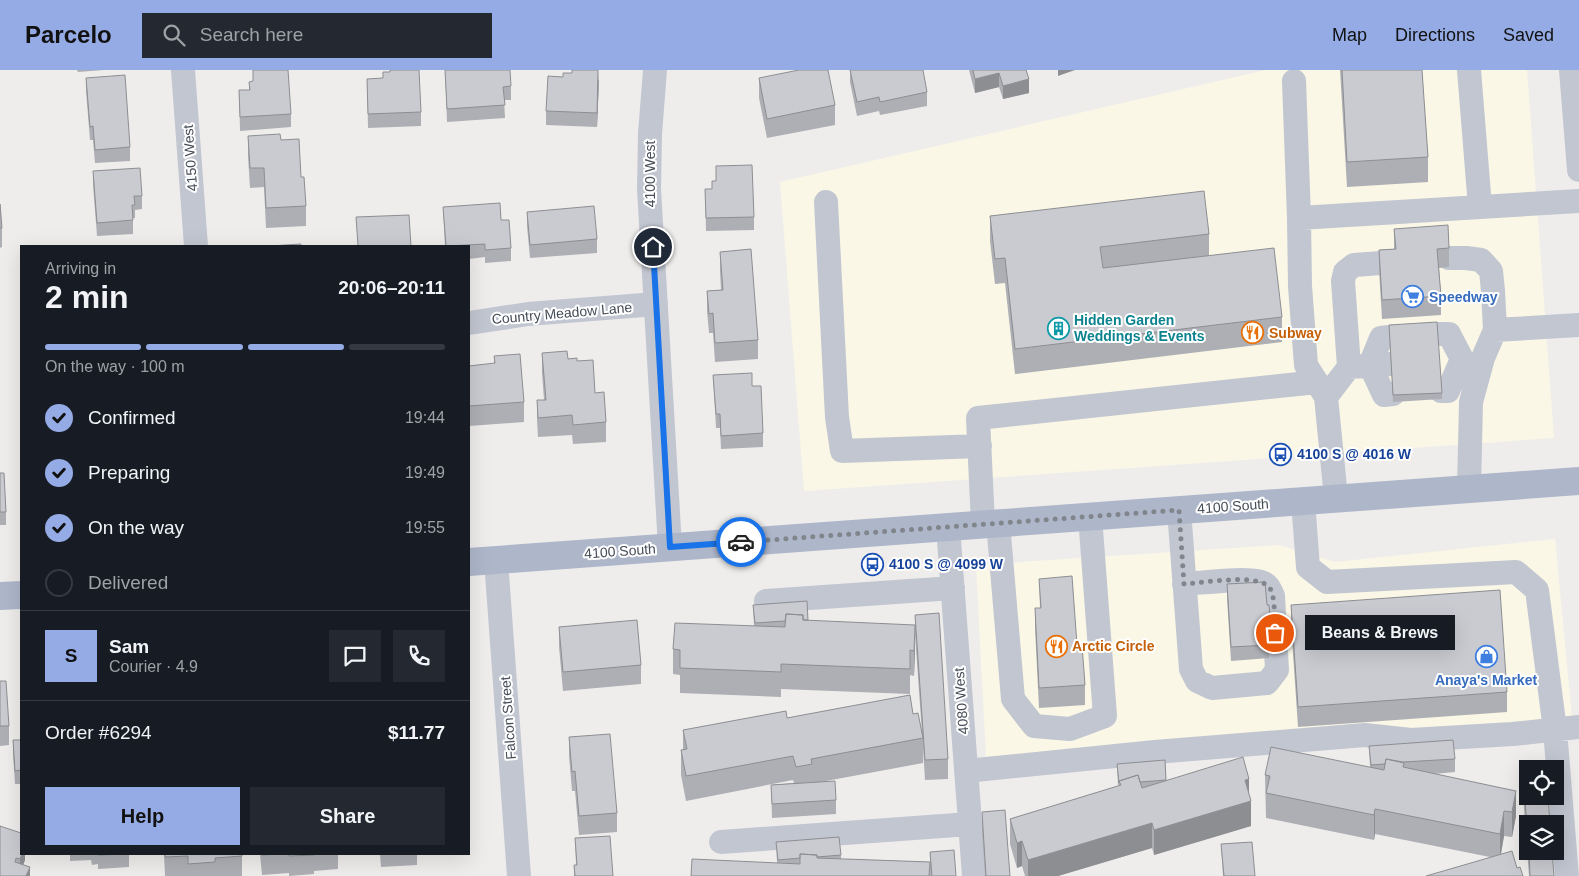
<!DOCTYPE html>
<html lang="en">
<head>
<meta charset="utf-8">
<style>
  :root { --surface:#171b24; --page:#242831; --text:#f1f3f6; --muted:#9ea1a6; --line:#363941; --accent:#95abe5 }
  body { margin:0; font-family:Helvetica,sans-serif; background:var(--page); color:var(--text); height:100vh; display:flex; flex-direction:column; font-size:19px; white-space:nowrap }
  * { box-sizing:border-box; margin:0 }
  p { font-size:16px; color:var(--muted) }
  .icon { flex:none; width:28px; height:28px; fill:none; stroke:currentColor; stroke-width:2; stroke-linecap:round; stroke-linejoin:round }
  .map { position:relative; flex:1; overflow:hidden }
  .drawer { position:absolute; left:20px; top:175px; width:450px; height:610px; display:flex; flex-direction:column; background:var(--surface); border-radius:0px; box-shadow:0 5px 20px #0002 }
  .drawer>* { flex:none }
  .controls { position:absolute; left:1519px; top:690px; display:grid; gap:10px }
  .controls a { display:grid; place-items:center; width:45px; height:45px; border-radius:0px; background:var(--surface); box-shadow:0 5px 20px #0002; font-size:25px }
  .pin { position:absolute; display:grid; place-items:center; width:42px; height:42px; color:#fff; margin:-21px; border:2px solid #fff; border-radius:50%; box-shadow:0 1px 5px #0007 }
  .courier { position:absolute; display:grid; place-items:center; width:50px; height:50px; margin:-25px; border:4px solid #1a73e8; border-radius:50%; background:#fff; color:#222; box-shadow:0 1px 6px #0007 }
  .bubble { position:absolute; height:35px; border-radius:0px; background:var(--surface); box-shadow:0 5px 20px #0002; font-size:16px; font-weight:700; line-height:35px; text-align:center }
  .headline em { font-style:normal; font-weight:700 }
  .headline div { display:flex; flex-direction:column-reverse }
  .headline { display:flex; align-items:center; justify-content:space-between; height:85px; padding:0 25px }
  h1 { font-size:32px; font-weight:700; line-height:38px }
  .bar { display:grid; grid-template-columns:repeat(4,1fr); gap:8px 5px; align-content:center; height:60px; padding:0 25px }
  .bar i { height:6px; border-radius:4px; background:var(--line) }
  .bar .on { background:var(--accent) }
  .bar p { grid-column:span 4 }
  .line { display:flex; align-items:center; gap:12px; padding:0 25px; border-top:1px solid var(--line) }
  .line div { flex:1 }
  .round { display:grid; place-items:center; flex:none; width:52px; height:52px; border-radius:0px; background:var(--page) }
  ol { padding:0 25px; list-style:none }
  li { display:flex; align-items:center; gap:15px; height:55px }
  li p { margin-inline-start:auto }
  li .icon { padding:5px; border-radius:50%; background:var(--accent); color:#111; stroke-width:4 }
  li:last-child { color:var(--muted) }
  li i { width:28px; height:28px; border:2px solid var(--line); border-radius:50% }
  .action { display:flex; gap:10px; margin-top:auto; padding:10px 25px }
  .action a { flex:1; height:58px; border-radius:0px; background:var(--accent); color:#111; font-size:20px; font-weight:700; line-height:58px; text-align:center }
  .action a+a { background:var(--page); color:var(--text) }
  header { display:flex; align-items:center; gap:30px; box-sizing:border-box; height:70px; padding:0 25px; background:var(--accent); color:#111 }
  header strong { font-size:24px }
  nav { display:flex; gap:28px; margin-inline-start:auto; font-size:18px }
  .search { width:350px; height:45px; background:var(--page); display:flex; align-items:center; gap:12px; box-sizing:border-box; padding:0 18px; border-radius:0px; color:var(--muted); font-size:19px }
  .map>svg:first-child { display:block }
  .commercial { fill:#faf7e6 }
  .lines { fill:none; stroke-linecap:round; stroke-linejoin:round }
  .minor { stroke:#c1c6d1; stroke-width:24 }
  .major { stroke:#aeb7ca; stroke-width:28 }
  .wall { fill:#aeafb4 }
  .shaded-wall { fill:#8d8e92 }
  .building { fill:#cacbd1; stroke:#8d8e92 }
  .done { stroke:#81858c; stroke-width:5; stroke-dasharray:0 9 }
  .route { stroke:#1a73e8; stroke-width:6 }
  .labels { text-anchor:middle; stroke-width:4; stroke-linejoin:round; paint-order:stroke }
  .street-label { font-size:14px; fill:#464d58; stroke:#fff }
  .shop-label { font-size:14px; font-weight:bold; fill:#366cbe; stroke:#fff; text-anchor:start }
  .culture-label { font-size:14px; font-weight:bold; fill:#0d838f; stroke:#fff; text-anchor:start }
  .food-label { font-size:14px; font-weight:bold; fill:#c56008; stroke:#fff; text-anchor:start }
  .transit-label { font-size:14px; font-weight:bold; fill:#164399; stroke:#fff; text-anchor:start }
</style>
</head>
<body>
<header>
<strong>Parcelo</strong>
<div class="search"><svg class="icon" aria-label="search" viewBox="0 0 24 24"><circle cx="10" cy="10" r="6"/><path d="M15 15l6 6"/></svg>Search here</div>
<nav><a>Map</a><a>Directions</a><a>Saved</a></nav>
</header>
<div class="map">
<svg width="1579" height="806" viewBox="0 0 1579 806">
  <rect width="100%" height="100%" fill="#efedec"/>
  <path class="commercial" d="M1266 0H1527L1554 368 804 421 780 112Z
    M1555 469 1572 648 986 687 976 495 1279 475 1335 492Z"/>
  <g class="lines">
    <path class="minor" d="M183 0 196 176
      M655 0 650 64 649 119 670 477
      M1469 0 1480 137
      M1571 0 1579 100
      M1294 11 1299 148
      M826 132 837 347 842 381 980 376
      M1449 188H1466L1481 190 1491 201 1493 221 1495 260 1483 288 1471 332 1469 419
      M469 253 528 244 656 234
      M1495 260 1579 255
      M1437 264H1449L1462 289 1448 321H1441
      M1389 267 1381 268 1370 295 1384 325 1393 324
      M1349 297 1343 211 1345 202 1354 195 1395 192
      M1326 327 1349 297 1391 294
      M1336 428 1326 327 1306 295 1300 216 1299 148 1579 131
      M1303 431 1308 497 1327 512 1516 502 1537 520 1555 660 1567 806
      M1179 440 1191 599 1197 611 1212 618 1267 613 1277 600 1273 526C1270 519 1268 514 1261 512 1246 507 1202 513 1184 514
      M998 453 1013 629 1034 656 1070 659 1105 646 1090 446
      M983 454 978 348 1317 312
      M948 457 974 806
      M496 490 519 806
      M766 531 953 518
      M966 701 1155 682 1365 665 1411 670 1513 664 1579 657
      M721 772 970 754"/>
    <path class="major" d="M469 492 1579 411
      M0 526 21 525"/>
  </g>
  <path class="wall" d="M77 0H104L78 2Z
    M253 0 291 44V57L240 61 239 20H249V12H253Z
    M445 0 511 16V30H504L505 48 447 52Z
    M850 0 927 22V36L880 45 879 41 857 46 850 12Z
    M969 0H1026L1029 23 1003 29 999 17 975 23Z
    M1340 0H1422L1428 87V112L1347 117Z
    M86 8 130 77V91L95 93 93 70H90L86 21Z
    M759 8 835 35V55L767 68 759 28Z
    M367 9 421 42V56L368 58Z
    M599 10 597 57 546 55V41Z
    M248 66 281 70 301 107 306 136V156L266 158 264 117 250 118 248 86Z
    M93 101 142 126V139L135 140V148H133V164L97 166 93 115Z
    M705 119 754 147V160L706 161Z
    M0 134 2 158V177L0 178Z
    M443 137 501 150 511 178V191L485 193V187L469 189V176H445Z
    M527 142 597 169V183L530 188 527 156Z
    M990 146 1209 164V186L1282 247V272L1015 304 1005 213 995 214 990 171Z
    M1394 159 1449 178V197L1439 198 1441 226V245L1382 249 1379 200V180L1394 179Z
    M720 182 758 270V289L715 292 713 263H709L707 241V221L721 220 720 201Z
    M1389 255 1442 323V329L1393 332Z
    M542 283 577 291 595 323 606 352V372L573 374 572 365 538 367 537 350V330H544L542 303Z
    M494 286 524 332V352L469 356V296L494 294Z
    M713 305 752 316 763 363V377L721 379 720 358H716Z
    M0 403 6 442V455H0Z
    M1039 509 1077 575 1085 615V635L1039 638 1035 558V538H1040Z
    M1227 514 1267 535 1271 562V576H1269V588L1231 591 1227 528Z
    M807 531 808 551 915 580 914 606 910 605V624L781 619V627L680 623V605L673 604V579L754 556 753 535Z
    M1291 535 1507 622V642L1298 657 1291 555Z
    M915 545 948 689V709L925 710 923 678V693L826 711 836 730V744L772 748 771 715 794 713 793 710 686 731 681 705V680H683V660L787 648 913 644 922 663 915 565Z
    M559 557 641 595V614L563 621 559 577Z
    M0 611 9 656V675L0 676Z
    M569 667 617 743V762L579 765 575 721H572L569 686Z
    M13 670H21V714H15L13 684Z
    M1369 676 1455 689V702L1434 704 1516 721V746L1512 767 1504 766 1501 784 1517 798 1523 806 1490 787 1375 764 1374 770 1266 748 1265 705 1370 697Z
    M1165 690 1166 710 1249 725 1251 756 1154 785 1152 778 1058 806H1025L1022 796 1017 798 1010 774V749L1118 716 1117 694Z
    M1523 706 1528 754V781H1552L1554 806H1529L1523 725Z
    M982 742 1010 806H985L982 761Z
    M0 756 25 784V790L23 795 30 806H0Z
    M575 768 613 806H574V795H576Z
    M776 772 841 785V789L930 792V782L956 806H930V803V806L777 793Z
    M1221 774 1255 806H1223Z
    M70 784H129V797L98 799V794L92 795 91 790 70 791Z
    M164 784H242V806H165Z
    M260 784H338V799L314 801V804L289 806V803L262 805Z
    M380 784H417V795L381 797Z"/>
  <path class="shaded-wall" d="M599 0V10L597 57V43Z
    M1058 0H1075L1058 6Z
    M999 3V17L975 23V9Z
    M1029 9V23L1003 29V16Z
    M915 555V580L914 606V581Z
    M1249 709V732L1251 731V756L1154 785V760L1245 710Z
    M1516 721V746L1512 767V742Z
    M1375 739V764L1374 770V745Z
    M1504 741V766L1500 789V764Z
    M1152 753V778L1058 806H1028V790Z
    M1022 771V796L1017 798V773Z
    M22 784H25V790L20 803V789Z
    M30 797V806H26Z"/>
  <path class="building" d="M253 0H288L291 44 240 47 239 20H250L249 12 253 11Z
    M390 0H419L421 42 368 44 367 9 383 8V2H390Z
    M445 0H510L511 16 503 17 505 35 447 39Z
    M572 0H598L597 43 546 41 548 6 563 7V3H572Z
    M799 0H828L835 35 767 49 759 8Z
    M850 0H923L927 22 880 32 879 27 857 32Z
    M973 0H1026L1029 9 1003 16 999 3 975 9Z
    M1342 0H1422L1428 87 1347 92Z
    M125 5 130 77 95 80 93 56 90 57 86 8Z
    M280 64 281 70 299 69 301 107H304L306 136 266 138 264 98H250L248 66Z
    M752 95 754 147 706 148 705 119H712V111H716V96Z
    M140 98 142 126H134L135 135H132L133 150 97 153 93 101Z
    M1204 121 1209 164 1100 177 1103 198 1274 178 1282 247 1015 279 1005 188 995 189 990 146Z
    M500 133 501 150H509L511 178 485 180V174L446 176 443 137Z
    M0 134 2 158H0Z
    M594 136 597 169 530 175 527 142Z
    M409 145 411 176H358L356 147Z
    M1448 155 1449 178 1437 179 1441 226 1382 230 1379 180 1396 179 1394 159Z
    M301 174V176H270Z
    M751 179 758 270 715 273 713 243 709 244 707 221 723 220 720 182Z
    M1437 252 1442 323 1393 325 1389 255Z
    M567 281 568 289 577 288V291L593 290 595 323 604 322 606 352 573 355 572 345 538 348 537 330H546L542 283Z
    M520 284 524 332 469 336V296L495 293 494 286Z
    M752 303V316H761L763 363 721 366 720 344H716L713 305Z
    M0 403H4L6 442H0Z
    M1072 506 1077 575H1082L1085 615 1039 618 1035 538H1041L1039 509Z
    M1265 512 1267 535H1269L1271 562 1268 563 1269 575 1231 577 1227 514Z
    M1500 520 1507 622 1298 637 1291 535Z
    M807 531 808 550H803V545L786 544 785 551 755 553 753 535Z
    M939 543 948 689 925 690 915 545Z
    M786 544 803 545V550L915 555 914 581 910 580V599L781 594V602L680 598V580L673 579 675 553 785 557Z
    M637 550 641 595 563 602 559 557Z
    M0 611H6L9 656H0Z
    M910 625 913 644 918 643 923 668 811 689 812 694 796 697 793 686 686 706 681 680 687 679 683 660 786 641 787 648Z
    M610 664 617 743 579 746 575 701 572 702 569 667Z
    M13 670H21V700L15 701Z
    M1453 670 1455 689 1403 692 1386 689 1385 694 1371 695 1369 676Z
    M1271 677 1384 700 1386 689 1404 693 1403 697 1516 721 1512 742 1504 741 1500 764 1375 739 1374 745 1266 723 1270 706 1265 705Z
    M1243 687 1249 709 1245 710 1251 731 1154 760 1152 753 1028 790 1022 771 1017 773 1010 749 1121 715 1119 711 1138 705 1142 718Z
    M1165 690 1166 710 1140 712 1138 705 1119 711V713L1117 694Z
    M1528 705V726H1548L1550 754H1528V768L1523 706Z
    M835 711 836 730 772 734 771 715Z
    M1005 740 1010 806H986L982 742Z
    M0 756 21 763V784H22L20 789 16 788 15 792 30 797 26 806H0Z
    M610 766 613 806H575L574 795H577L575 768Z
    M839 767 841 785 817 787V785L800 784V788L778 790 776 772Z
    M1252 772 1255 806H1224L1221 774Z
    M954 780 956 806H932L930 782Z
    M1512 781 1517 798 1520 797 1523 806H1426Z
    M1529 781H1552L1554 806H1530Z
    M98 784H129L98 785Z
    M165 784H242V786L215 788V792L188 794V786L165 787Z
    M262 784H280L262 785Z
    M289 784H314V785L289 786Z
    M800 784 817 785V788L930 792 929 806H691L692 789 800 794Z"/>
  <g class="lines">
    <path class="done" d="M741 472 1179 440 1184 514C1202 513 1257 503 1269 517 1276 525 1274 552 1275 563"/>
    <path class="route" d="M653 177 670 477 741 472"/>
  </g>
  <defs>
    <symbol id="supermarket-ring" viewBox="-11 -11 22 22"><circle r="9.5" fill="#fff" stroke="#3f7fe0" stroke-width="1.5"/><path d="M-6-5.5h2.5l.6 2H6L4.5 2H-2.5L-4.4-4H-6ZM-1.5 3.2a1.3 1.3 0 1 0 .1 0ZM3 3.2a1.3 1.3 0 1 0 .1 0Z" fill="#3f7fe0"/></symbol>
    <symbol id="building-ring" viewBox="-11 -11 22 22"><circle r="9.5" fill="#fff" stroke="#0f9aa8" stroke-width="1.5"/><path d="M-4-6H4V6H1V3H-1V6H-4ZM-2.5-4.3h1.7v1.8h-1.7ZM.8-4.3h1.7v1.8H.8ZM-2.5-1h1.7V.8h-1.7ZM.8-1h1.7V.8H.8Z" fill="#0f9aa8"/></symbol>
    <symbol id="restaurant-ring" viewBox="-11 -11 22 22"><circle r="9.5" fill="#fff" stroke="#e8710a" stroke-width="1.5"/><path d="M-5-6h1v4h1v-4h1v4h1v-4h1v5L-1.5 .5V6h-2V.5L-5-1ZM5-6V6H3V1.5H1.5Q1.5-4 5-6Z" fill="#e8710a"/></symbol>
    <symbol id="bus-ring" viewBox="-11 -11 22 22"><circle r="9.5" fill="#fff" stroke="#1a4fb4" stroke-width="1.5"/><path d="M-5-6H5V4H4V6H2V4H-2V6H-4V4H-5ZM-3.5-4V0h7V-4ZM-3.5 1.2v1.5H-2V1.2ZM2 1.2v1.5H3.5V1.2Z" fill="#1a4fb4"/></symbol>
    <symbol id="shop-ring" viewBox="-11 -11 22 22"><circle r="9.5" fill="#fff" stroke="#3f7fe0" stroke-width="1.5"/><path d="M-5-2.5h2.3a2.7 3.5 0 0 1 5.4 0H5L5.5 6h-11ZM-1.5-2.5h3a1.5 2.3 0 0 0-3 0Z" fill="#3f7fe0"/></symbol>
  </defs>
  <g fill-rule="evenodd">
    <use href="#supermarket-ring" x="1400" y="214" width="25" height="25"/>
    <use href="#building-ring" x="1046" y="246" width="25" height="25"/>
    <use href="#restaurant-ring" x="1240" y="250" width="25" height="25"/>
    <use href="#bus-ring" x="1268" y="372" width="25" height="25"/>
    <use href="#bus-ring" x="860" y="482" width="25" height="25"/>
    <use href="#restaurant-ring" x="1044" y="564" width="25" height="25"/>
    <use href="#shop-ring" x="1474" y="574" width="25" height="25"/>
  </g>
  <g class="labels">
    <g class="street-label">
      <text transform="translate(190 88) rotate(-94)" y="5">4150 West</text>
      <text transform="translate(650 104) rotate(-90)" y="5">4100 West</text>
      <text transform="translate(562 243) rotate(-5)" y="5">Country Meadow Lane</text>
      <text transform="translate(1233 436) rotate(-4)" y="5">4100 South</text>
      <text transform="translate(620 481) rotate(-4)" y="5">4100 South</text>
      <text transform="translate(961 631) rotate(-94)" y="5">4080 West</text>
      <text transform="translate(508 648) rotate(-94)" y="5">Falcon Street</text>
    </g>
    <g class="shop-label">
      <text x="1429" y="232">Speedway</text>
      <text x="1486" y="615" text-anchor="middle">Anaya's Market</text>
    </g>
    <g class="culture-label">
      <text x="1074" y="255">Hidden Garden<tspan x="1074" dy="16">Weddings &amp; Events</tspan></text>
    </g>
    <g class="food-label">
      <text x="1269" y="268">Subway</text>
      <text x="1072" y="581">Arctic Circle</text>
    </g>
    <g class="transit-label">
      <text x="1297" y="389">4100 S @ 4016 W</text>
      <text x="889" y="499">4100 S @ 4099 W</text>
    </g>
  </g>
</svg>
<div class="controls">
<a><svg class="icon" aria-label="locate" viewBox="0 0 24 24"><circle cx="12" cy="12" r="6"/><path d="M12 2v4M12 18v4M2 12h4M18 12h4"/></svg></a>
<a><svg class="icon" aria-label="layers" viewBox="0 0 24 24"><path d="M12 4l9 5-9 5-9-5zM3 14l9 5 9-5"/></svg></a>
</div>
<div class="pin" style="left:1275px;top:563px;background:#ea580c"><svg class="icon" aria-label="bag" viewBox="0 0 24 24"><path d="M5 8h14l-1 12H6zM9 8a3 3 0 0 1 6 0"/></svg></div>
<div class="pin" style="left:653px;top:177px;background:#1f2937"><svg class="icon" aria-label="home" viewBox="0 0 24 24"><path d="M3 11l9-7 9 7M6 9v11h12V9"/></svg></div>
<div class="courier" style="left:741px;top:472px"><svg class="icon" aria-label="car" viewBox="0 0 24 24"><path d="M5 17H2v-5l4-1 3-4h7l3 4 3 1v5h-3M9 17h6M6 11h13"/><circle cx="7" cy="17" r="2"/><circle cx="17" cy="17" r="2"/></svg></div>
<div class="bubble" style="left:1305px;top:545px;width:150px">Beans &amp; Brews</div>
<section class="drawer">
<div class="headline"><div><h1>2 min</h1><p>Arriving in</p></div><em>20:06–20:11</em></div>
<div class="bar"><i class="on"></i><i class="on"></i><i class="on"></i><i></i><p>On the way · 100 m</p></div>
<ol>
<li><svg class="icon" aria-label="check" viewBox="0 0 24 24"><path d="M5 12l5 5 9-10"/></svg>Confirmed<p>19:44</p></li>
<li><svg class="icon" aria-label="check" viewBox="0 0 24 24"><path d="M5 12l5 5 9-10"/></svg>Preparing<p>19:49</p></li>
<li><svg class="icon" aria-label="check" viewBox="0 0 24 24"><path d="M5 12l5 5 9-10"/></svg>On the way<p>19:55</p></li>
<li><i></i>Delivered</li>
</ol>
<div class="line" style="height:90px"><b class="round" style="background:var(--accent);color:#111">S</b><div><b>Sam</b><p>Courier · 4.9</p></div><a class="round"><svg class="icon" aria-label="chat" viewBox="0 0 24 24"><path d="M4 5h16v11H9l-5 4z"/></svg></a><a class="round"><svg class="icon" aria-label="phone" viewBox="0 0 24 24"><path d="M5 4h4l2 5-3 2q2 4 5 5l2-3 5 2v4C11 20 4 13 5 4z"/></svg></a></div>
<div class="line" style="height:65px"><div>Order #6294</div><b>$11.77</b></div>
<div class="action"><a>Help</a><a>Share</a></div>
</section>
</div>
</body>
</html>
